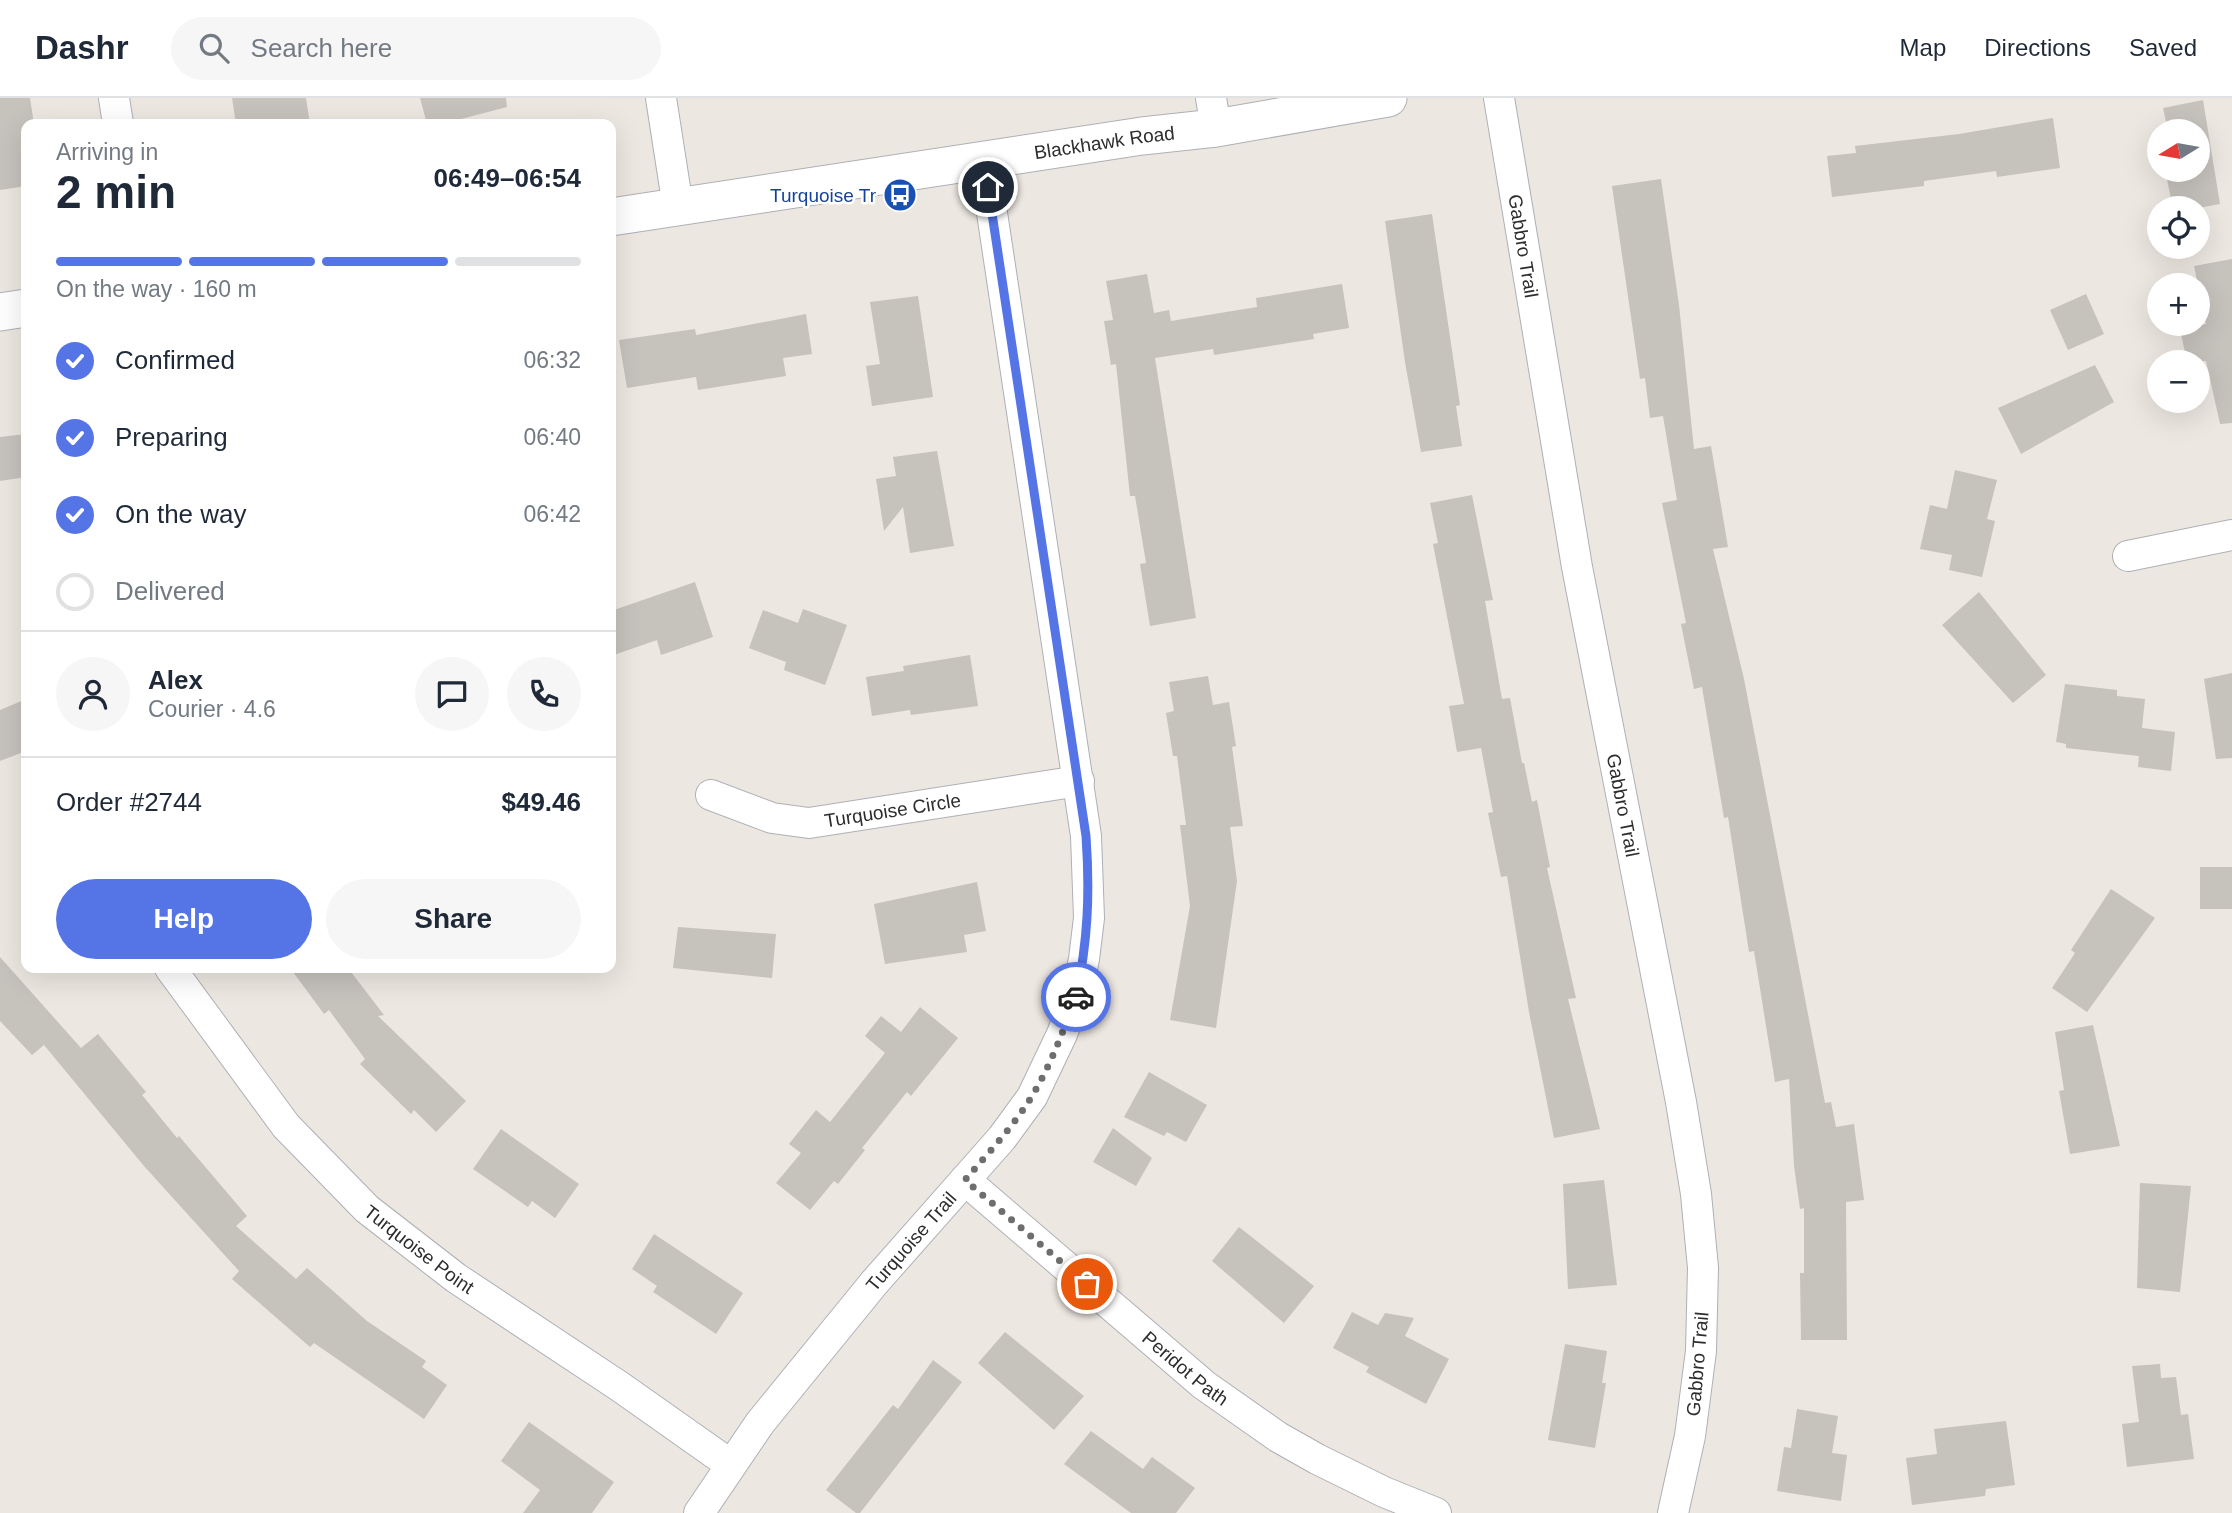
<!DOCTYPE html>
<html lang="en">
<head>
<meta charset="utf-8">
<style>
  :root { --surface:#fff; --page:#f6f6f7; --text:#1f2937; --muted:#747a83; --line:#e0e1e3; --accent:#5575e7 }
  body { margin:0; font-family:Arial,sans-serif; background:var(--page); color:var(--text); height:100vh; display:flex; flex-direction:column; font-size:26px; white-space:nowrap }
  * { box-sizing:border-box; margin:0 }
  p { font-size:23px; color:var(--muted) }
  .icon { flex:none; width:38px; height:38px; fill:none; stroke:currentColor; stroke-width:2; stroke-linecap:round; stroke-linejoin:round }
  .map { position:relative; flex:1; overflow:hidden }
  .details { position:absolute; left:21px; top:21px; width:595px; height:854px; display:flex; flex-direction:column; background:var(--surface); border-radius:14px; box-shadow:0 7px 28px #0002 }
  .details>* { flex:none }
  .needle { width:46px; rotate:259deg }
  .controls { position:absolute; left:2147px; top:21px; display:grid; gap:14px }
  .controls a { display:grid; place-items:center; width:63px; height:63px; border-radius:50%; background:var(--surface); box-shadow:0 7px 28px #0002; font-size:35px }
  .pin { position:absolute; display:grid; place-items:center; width:60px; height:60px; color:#fff; margin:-30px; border:4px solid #fff; border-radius:50%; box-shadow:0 2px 7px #0007 }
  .courier { position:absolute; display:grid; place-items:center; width:70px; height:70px; margin:-35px; border:5px solid #5575e7; border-radius:50%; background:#fff; color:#222; box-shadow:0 2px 9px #0007 }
  .head em { font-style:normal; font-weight:700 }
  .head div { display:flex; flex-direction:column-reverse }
  .head { display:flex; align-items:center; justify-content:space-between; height:119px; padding:0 35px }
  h1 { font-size:46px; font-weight:700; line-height:52px }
  .bar { display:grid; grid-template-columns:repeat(4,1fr); gap:10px 7px; align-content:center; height:84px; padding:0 35px }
  .bar i { height:9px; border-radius:5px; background:var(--line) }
  .bar .on { background:var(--accent) }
  .bar p { grid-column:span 4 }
  .line { display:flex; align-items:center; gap:18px; padding:0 35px; border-top:2px solid var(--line) }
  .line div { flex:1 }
  .round { display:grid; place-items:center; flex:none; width:74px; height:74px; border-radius:37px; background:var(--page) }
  ol { padding:0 35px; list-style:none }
  li { display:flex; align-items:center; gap:21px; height:77px }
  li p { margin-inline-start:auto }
  li .icon { padding:7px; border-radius:50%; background:var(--accent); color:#fff; stroke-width:4 }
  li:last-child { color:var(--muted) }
  li i { width:38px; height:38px; border:4px solid var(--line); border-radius:50% }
  .cta { display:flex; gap:14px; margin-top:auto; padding:14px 35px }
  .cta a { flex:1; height:80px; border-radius:42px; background:var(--accent); color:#fff; font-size:28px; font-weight:700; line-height:80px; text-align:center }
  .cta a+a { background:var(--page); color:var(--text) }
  header { display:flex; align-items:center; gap:42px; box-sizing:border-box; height:98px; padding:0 35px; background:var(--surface); border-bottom:2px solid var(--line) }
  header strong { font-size:33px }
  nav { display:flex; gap:38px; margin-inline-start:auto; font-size:24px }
  .search { width:490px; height:63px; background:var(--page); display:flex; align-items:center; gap:18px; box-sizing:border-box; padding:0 24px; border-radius:38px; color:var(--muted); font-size:26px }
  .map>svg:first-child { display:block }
  .building { fill:#c6c2bc }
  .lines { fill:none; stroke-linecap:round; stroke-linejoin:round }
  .minor-casing { stroke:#aeb0b7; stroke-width:32 }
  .tertiary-casing { stroke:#aeb0b7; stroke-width:39 }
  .minor { stroke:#fff; stroke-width:30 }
  .tertiary { stroke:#fff; stroke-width:37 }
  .done { stroke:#706e6c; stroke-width:7; stroke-dasharray:0 12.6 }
  .route { stroke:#5575e7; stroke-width:9 }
  .labels { text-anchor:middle; stroke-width:5; stroke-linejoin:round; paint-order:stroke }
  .street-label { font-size:19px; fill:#2d2d2d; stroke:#fff }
  .transit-label { font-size:19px; fill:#164399; stroke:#fff; text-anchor:end }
</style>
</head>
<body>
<header>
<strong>Dashr</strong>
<div class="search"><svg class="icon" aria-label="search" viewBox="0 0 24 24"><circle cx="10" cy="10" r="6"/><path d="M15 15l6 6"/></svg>Search here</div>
<nav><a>Map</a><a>Directions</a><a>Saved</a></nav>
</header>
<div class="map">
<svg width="2232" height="1415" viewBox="0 0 2232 1415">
  <rect width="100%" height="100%" fill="#ede7e1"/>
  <path class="building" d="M0 0H30L34 26H26V88L0 92Z
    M232 0H306L310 26H236Z
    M420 0H506L507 9 442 26H427Z
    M2203 2 2220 106 2198 110H2173L2165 72H2198V33H2168L2163 10Z
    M2053 20 2060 70 1997 79 1996 73 1924 83V88L1832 99 1827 58 1856 55 1855 48 1959 36Z
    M1661 81 1679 207 1694 351 1711 348 1728 449 1713 451 1744 581 1825 1005 1831 1004 1836 1029 1854 1026 1864 1102 1846 1104 1847 1242H1801L1800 1175H1804V1110L1800 1111 1794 1068 1789 981 1775 984 1754 853 1749 854 1728 719 1724 720 1702 589 1694 591 1681 526 1686 525 1662 405 1677 402 1663 318 1650 320 1645 280 1640 281 1612 88Z
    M1432 116 1460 307 1456 308 1462 348 1421 354 1405 264 1385 123Z
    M2232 161V325L2220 326 2206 263 2187 264 2180 231 2206 226 2194 168Z
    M1147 176 1154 215 1169 212 1171 223 1257 209 1256 200 1342 186 1349 230 1313 236 1314 241 1214 257 1213 251 1155 260 1196 520 1150 528 1140 466 1146 465 1135 398H1130L1116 266 1111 267 1104 223 1113 222 1106 183Z
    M2086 196 2104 236 2068 252 2050 212Z
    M918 198 933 299 872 308 866 268 880 266 870 204Z
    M806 216 812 256 783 260 786 278 698 292 696 279 627 290 619 242 695 231 696 237Z
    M2095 267 2114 304 2021 356 1998 310Z
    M26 336V379L0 383V339Z
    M937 353 954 448 910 455 903 409 884 433 876 381 896 378 893 359Z
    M1955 372 1997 382 1987 421 1995 423 1982 479 1949 472 1952 457 1920 451 1930 407 1947 411Z
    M1472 397 1493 502 1485 503 1502 601 1510 600 1522 665H1524L1532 704 1537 702 1550 769 1547 770 1576 900 1568 901 1600 1031 1554 1040 1529 914 1507 778 1501 779 1488 715 1493 714 1481 650 1457 654 1449 608 1464 606 1433 446 1438 445 1430 405Z
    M695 484 713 539 661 557 657 542 611 558V513Z
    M1979 494 2046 577 2013 605 1942 527Z
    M803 511 847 527 825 587 784 572 786 564 749 550 763 512 798 525Z
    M970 557 978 608 911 617 910 612 872 618 866 579 904 573 903 568Z
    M2232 575V660L2216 661 2204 581Z
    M1208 578 1213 607 1229 604 1236 648 1232 649 1243 728 1230 729 1237 783 1216 930 1170 922 1190 808 1180 727H1186L1177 658H1173L1166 615 1174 613 1169 584Z
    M2065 586 2117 592V598L2145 601 2142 630 2175 634 2171 673 2138 669 2139 658 2066 650V646L2056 644Z
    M26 601V653L0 663V612Z
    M2200 769H2232V811H2200Z
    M977 784 986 833 964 837 967 854 885 866 874 806Z
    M2111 791 2155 820 2087 914 2052 890 2075 855 2071 852Z
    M678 829 776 836 772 880 673 870Z
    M0 859 81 950 98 936 146 994 142 997 177 1040 179 1038 247 1118 236 1128 296 1181 307 1170 367 1223 426 1263 422 1269 447 1287 424 1321 314 1245 310 1249 232 1181 239 1173 144 1068 44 947 32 957 0 923Z
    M290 870H348L384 917 378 918 466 1003 436 1034 414 1012 411 1016 360 966 365 961 329 912 324 916Z
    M920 909 958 940 911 998 907 994 862 1050 865 1052 838 1086 834 1083 810 1112 776 1085 801 1055 789 1046 816 1012 830 1024 885 955 865 938 881 918 901 934Z
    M2093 927 2120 1048 2070 1056 2059 993 2064 992 2055 934Z
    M1149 974 1207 1007 1186 1044 1167 1034 1164 1038 1124 1019Z
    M1113 1030 1152 1060 1136 1088 1093 1064Z
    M501 1031 579 1086 555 1120 532 1103 528 1109 473 1071Z
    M1604 1082 1617 1187 1568 1191 1563 1086Z
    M2140 1085 2191 1088 2180 1194 2137 1190Z
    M1239 1129 1314 1188 1284 1225 1212 1163Z
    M654 1136 743 1195 716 1236 653 1194 657 1188 632 1171Z
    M1352 1214 1378 1227 1385 1215 1414 1220 1405 1238 1449 1261 1426 1306 1366 1274 1369 1269 1333 1250Z
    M1005 1234 1084 1298 1054 1332 978 1265Z
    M1565 1246 1607 1253 1602 1285H1606L1595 1350 1548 1342Z
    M933 1262 962 1284 860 1415H856L826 1392 893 1307 898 1311Z
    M2160 1266 2161 1280 2176 1279 2181 1317 2188 1316 2194 1361 2127 1369 2122 1326 2139 1324 2132 1268Z
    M1797 1311 1838 1318 1832 1355 1847 1357 1841 1403 1777 1393 1784 1349 1791 1350Z
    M2006 1323 2015 1387 1986 1391 1985 1398 1912 1407 1906 1360 1937 1356 1934 1331Z
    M529 1324 614 1384 592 1415H523L540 1392 501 1363Z
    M1091 1333 1143 1371 1152 1359 1195 1390 1176 1415H1131L1064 1366Z"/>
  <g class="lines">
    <defs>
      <g id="minor">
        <path d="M114 0 118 26"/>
        <path d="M661 0 678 109"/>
        <path d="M1211 0 1216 30"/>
        <path id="s1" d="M1499 0 1577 469 1681 1004 1696 1096 1703 1170 1701 1253 1690 1338 1673 1415"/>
        <path d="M2128 458 2232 437"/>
        <path id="s2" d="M711 697 772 720 809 725 1079 683"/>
        <path id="s3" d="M170 870 286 1028 367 1111 456 1180 619 1288 731 1367"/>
        <path id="s4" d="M965 1082 1204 1287 1278 1339 1317 1361 1384 1394 1436 1415"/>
        <path id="s5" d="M699 1415 760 1325 874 1185 1002 1040 1032 999 1062 936 1076 899 1084 861 1089 820 1086 738 984 62"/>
      </g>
      <g id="tertiary">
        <path id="s6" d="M611 119 1142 38 1216 30 1388 0"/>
        <path d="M0 214 26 210"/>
      </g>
    </defs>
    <use href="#minor" class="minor-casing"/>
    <use href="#tertiary" class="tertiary-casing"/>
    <use href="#minor" class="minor"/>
    <use href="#tertiary" class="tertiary"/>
  </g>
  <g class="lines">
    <path class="done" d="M1076 899C1063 933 1051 967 1032 998 1014 1028 988 1055 965 1082L1087 1186"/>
    <path class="route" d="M988 89 1086 738C1090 795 1088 843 1076 899"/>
  </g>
  <defs>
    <symbol id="bus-disc" viewBox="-11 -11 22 22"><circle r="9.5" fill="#1a4fb4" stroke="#fff"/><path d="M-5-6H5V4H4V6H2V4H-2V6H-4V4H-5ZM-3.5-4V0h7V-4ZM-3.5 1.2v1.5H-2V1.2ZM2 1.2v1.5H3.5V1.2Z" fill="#fff"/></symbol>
  </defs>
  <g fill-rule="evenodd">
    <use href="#bus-disc" x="881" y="78" width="38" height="38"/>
  </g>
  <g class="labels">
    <g class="street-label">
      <text dy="7" stroke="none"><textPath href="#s6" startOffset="499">Blackhawk Road</textPath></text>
      <text dy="7" stroke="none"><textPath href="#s1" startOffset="150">Gabbro Trail</textPath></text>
      <text dy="7" stroke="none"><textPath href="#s1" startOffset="718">Gabbro Trail</textPath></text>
      <text dy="7" stroke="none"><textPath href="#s2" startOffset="187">Turquoise Circle</textPath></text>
      <text dy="7" stroke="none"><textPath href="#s5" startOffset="345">Turquoise Trail</textPath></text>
      <text dy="7" stroke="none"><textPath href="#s3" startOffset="378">Turquoise Point</textPath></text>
      <text transform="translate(1697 1266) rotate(-85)" y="7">Gabbro Trail</text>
      <text dy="7" stroke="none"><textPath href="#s4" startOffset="290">Peridot Path</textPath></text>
    </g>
    <g class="transit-label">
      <text x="876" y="104">Turquoise Tr</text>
    </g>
  </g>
</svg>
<div class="controls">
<a><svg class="needle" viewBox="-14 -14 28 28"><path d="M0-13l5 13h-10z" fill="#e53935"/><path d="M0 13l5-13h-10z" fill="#747a83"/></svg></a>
<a><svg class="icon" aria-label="locate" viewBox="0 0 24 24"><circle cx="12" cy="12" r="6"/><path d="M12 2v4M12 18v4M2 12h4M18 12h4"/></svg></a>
<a>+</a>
<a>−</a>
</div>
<div class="pin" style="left:1087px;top:1186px;background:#ea580c"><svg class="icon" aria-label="bag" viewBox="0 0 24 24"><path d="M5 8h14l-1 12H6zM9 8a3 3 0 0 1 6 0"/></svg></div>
<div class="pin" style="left:988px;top:89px;background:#1f2937"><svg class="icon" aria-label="home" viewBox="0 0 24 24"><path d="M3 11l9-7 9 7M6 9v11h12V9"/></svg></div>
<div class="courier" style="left:1076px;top:899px"><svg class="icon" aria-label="car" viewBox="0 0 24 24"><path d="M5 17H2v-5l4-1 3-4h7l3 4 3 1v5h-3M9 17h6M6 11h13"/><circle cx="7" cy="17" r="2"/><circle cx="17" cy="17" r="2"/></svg></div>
<section class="details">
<div class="head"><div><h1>2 min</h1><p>Arriving in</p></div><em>06:49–06:54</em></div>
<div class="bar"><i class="on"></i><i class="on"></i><i class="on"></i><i></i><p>On the way · 160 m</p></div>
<ol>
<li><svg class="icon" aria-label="check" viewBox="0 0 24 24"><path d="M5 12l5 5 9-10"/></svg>Confirmed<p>06:32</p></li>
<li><svg class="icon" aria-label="check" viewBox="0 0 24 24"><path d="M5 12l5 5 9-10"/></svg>Preparing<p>06:40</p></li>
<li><svg class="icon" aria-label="check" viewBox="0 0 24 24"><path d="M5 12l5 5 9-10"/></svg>On the way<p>06:42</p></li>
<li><i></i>Delivered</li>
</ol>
<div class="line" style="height:126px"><a class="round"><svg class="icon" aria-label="person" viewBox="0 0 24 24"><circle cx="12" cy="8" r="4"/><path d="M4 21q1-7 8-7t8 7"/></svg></a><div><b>Alex</b><p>Courier · 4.6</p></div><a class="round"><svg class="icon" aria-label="chat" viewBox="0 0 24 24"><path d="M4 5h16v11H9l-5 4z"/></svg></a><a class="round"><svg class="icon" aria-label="phone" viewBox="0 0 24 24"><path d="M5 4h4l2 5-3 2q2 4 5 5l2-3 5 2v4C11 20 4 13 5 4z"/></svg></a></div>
<div class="line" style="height:91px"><div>Order #2744</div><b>$49.46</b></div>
<div class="cta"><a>Help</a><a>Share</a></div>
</section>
</div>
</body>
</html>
